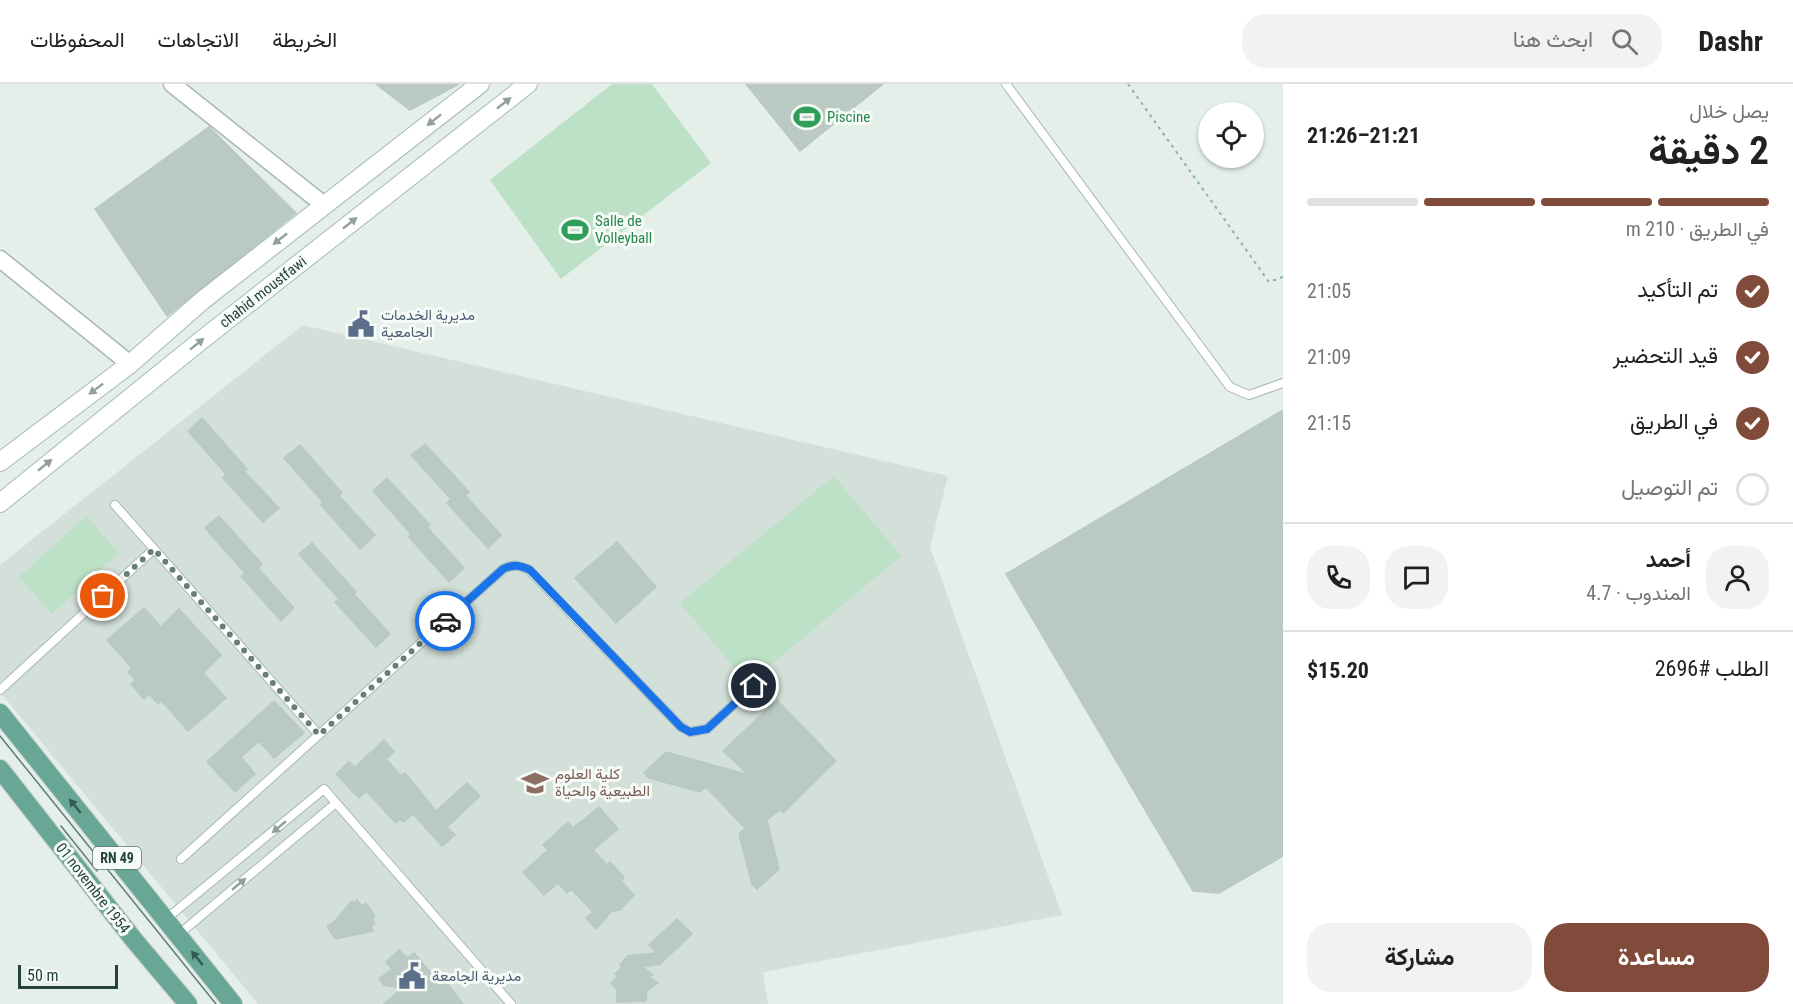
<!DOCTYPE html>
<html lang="ar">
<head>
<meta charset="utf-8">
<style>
  :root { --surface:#fff; --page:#f2f2f2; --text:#202124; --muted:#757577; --line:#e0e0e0; --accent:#814b3c }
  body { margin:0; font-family:"Roboto Condensed",Vazirmatn,sans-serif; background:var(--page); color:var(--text); direction:rtl; height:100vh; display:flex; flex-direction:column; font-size:22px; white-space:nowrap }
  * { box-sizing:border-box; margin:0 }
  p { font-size:20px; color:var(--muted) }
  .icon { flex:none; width:33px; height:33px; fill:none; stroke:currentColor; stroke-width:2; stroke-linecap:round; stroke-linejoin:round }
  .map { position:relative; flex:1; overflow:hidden; direction:ltr }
  .details { display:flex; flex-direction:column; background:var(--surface); width:510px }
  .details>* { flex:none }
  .buttons { position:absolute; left:1198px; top:18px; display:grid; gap:12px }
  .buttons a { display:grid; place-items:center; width:66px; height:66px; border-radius:50%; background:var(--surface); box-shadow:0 2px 4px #0004; font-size:30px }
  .scale { position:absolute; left:18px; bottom:15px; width:100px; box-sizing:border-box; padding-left:6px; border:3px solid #234239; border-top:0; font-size:16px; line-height:21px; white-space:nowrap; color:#234239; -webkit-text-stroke:4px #f6fbf8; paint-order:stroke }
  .pin { position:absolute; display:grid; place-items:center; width:51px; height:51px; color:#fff; margin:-26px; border:3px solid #fff; border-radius:50%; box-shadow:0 2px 6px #0007 }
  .courier { position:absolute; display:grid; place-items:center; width:60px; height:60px; margin:-30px; border:4px solid #1a73e8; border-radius:50%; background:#fff; color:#222; box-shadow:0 2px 8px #0007 }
  .summary em { font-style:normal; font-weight:700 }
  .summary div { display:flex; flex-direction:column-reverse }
  .summary { display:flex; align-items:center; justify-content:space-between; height:102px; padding:0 24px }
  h1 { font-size:39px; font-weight:700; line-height:45px }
  .bar { display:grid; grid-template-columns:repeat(4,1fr); gap:9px 6px; align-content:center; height:72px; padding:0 24px }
  .bar i { height:8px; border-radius:4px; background:var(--line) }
  .bar .current { background:var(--accent) }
  .bar p { grid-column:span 4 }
  .line { display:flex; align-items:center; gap:15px; padding:0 24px; border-top:2px solid var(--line) }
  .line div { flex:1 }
  .round { display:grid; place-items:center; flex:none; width:63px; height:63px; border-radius:24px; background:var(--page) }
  ol { padding:0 24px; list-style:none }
  li { display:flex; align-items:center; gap:18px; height:66px }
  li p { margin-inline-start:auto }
  li .icon { padding:6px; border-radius:50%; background:var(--accent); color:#fff; stroke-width:4 }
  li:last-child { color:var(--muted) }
  li i { width:33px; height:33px; border:3px solid var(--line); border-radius:50% }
  .action { display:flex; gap:12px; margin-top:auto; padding:12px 24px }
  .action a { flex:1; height:69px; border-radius:24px; background:var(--accent); color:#fff; font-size:24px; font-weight:700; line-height:69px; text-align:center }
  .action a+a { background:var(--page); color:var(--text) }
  header { display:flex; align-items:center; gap:36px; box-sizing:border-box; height:84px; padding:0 30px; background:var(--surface); border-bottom:2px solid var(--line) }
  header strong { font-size:28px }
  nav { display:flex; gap:33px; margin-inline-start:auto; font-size:21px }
  .search { width:420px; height:54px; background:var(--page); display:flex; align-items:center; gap:15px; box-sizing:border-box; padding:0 21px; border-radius:24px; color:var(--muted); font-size:22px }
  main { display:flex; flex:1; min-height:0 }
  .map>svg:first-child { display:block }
  .built { fill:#d3dfd9 }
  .green { fill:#bde1c6 }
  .building { fill:#bacac3; stroke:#b7c9c1; stroke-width:1.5 }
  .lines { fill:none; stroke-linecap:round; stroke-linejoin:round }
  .lane-casing { stroke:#a7b8b1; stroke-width:10 }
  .street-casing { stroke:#a7b8b1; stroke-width:19 }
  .secondary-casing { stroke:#a3bbb2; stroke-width:20 }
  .primary-casing { stroke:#c1cac8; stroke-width:20 }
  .path { stroke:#84b4a4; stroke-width:2; stroke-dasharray:3 4.5; stroke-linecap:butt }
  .lane { stroke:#fff; stroke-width:8 }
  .street { stroke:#fff; stroke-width:16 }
  .secondary { stroke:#fff; stroke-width:18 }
  .primary { stroke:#68a695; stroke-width:18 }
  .tram { stroke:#5e7d74; stroke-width:1.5 }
  .oneway { fill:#91a09c }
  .oneway2 { fill:#345b50 }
  .done { stroke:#677f77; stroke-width:6; stroke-dasharray:0 10.8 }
  .route { stroke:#1a73e8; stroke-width:8 }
  .labels { text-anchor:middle; stroke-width:6; stroke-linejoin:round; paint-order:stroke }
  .shield { fill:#f6fbf8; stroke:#627a72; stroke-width:1.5 }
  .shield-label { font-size:14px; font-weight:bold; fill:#234239 }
  .leisure-label { font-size:15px; fill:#27864d; stroke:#f6fbf8; text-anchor:start }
  .street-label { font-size:15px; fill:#234239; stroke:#f6fbf8 }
  .service-label { font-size:15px; fill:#4e5e75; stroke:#f6fbf8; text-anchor:start }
  .education-label { font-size:15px; fill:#785e54; stroke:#f6fbf8; text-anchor:start }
</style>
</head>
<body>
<header>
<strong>Dashr</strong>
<div class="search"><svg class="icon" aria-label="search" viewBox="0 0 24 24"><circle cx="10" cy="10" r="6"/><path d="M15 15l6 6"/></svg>ابحث هنا</div>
<nav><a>الخريطة</a><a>الاتجاهات</a><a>المحفوظات</a></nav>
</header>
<main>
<section class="details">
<div class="summary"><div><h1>2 دقيقة</h1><p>يصل خلال</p></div><em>21:21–21:26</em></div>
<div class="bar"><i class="current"></i><i class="current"></i><i class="current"></i><i></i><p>في الطريق · 210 m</p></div>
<ol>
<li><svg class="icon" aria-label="check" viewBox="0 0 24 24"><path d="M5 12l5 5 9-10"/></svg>تم التأكيد<p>21:05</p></li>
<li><svg class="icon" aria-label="check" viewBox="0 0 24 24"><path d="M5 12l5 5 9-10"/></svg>قيد التحضير<p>21:09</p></li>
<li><svg class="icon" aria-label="check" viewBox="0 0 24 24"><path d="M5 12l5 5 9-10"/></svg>في الطريق<p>21:15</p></li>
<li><i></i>تم التوصيل</li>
</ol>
<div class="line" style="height:108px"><a class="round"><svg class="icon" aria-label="person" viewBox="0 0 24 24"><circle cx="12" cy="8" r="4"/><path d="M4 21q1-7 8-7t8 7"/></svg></a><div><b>أحمد</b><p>المندوب · 4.7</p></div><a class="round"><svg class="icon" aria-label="chat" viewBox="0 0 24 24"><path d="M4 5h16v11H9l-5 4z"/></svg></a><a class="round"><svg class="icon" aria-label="phone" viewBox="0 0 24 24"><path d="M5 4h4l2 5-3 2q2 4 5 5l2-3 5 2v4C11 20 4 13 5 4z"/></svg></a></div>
<div class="line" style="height:78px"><div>الطلب #2696</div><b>$15.20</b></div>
<div class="action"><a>مساعدة</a><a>مشاركة</a></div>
</section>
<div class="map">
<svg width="1283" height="920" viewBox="0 0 1283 920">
  <rect width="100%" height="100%" fill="#e5efea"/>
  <path class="built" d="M303 241 948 392 930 463 1062 831 763 888 768 920H258L0 608V481Z"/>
  <path class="green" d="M612 0H652L711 79 561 195 490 96Z
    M834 392 901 472 748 600 680 519Z
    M86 432 119 469 52 530 19 493Z"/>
  <path class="building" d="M376 0H459L410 26Z
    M746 0H883L800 67Z
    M209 43 296 129 167 232 95 125Z
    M1283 326V772L1219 809 1193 807 1006 490Z
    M202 334 247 385 244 387 279 424 263 438 223 394 226 390 188 347Z
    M425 360 469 408 465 411 501 451 488 464 447 419 451 415 411 371Z
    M300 361 342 409 339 412 375 451 360 465 321 421 323 418 284 374Z
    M387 394 430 441 427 443 464 484 449 498 409 453 411 450 373 407Z
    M219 432 262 480 258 484 294 524 281 537 241 492 245 489 205 444Z
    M617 458 656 503 616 539 575 494Z
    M312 459 356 508 354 510 390 550 376 563 335 518 339 515 299 470Z
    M144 524 161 543 179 525 221 571 203 589 226 614 188 647 161 616 158 620 149 610 144 615 131 600 136 596 128 588 132 584 107 556Z
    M777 616 836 677 783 729 781 725 767 736 779 785 757 805 752 800 739 750 745 744 706 703 700 708 649 694 644 689 666 668 749 691 723 667Z
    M274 617 304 649 274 674 259 657 241 673 255 690 235 708 207 678Z
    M384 656 394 668 386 675 401 692 405 689 436 727 467 699 480 712 447 743 455 751 442 762 413 730 403 738 400 735 396 739 366 707 359 714 336 690 349 678 355 683Z
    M599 723 618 745 593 766 607 781 610 778 624 793 621 797 634 811 620 826 612 827 596 845 586 834 593 828 571 805 567 809 558 799 544 811 523 788 548 766 543 761 568 738 573 744Z
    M357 816 362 822 366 819 375 832 372 835 375 840 371 842 373 847 335 855 327 842 333 839 352 817 354 820Z
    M677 835 692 850 660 880 643 883 653 891 649 893 658 899 647 907 646 917 617 918V906L611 899 618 892 615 890 623 882 620 881 628 872 657 869 649 861Z
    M399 866 407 874 414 869 430 888 436 885 463 920H384L402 904 384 901 379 895 392 885 386 878Z"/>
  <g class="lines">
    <defs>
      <path id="lane" d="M1006 0 1230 303 1249 311 1283 299
        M115 421 319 651
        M0 606 154 465
        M181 775 503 485C514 480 519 481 529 486L681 643 690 648 707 645 754 602
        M166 835 324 705 511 920
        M178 851 336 719"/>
      <path id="street" d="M172 0 324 121
        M0 175 130 280"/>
      <path id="secondary" d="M0 378 130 280 203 216 480 0
        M0 419 203 255 528 0"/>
      <path id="primary" d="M0 629 233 920
        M0 685 134 856 188 920"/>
    </defs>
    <use href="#lane" class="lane-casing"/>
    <use href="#street" class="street-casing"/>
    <use href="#secondary" class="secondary-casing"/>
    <use href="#primary" class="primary-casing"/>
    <path class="path" d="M1128 0 1269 198 1283 193"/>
    <use href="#lane" class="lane"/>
    <use href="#street" class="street"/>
    <use href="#secondary" class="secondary"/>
    <use href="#primary" class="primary"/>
    <path class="tram" d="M0 652 216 920
      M61 742 97 787"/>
  </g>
  <defs><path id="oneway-solid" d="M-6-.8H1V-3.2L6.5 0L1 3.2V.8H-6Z" transform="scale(1.5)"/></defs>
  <g class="oneway">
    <use href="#oneway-solid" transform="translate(504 19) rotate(-38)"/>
    <use href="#oneway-solid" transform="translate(434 36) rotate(142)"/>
    <use href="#oneway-solid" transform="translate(350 139) rotate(-38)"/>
    <use href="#oneway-solid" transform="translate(280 155) rotate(142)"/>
    <use href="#oneway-solid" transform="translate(197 260) rotate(-39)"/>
    <use href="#oneway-solid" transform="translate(96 305) rotate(143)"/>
    <use href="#oneway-solid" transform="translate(45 381) rotate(-39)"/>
    <use href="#oneway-solid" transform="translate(279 743) rotate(140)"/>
    <use href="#oneway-solid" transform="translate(239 800) rotate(-40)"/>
  </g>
  <g class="oneway2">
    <use href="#oneway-solid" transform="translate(75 722) rotate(-129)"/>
    <use href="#oneway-solid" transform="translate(197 874) rotate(-129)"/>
  </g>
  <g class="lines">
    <path class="done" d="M103 512 154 465 319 651 445 537"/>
    <path class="route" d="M445 537 503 485C514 480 519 481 530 486L681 643 690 648 707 645 754 602"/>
  </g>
  <defs>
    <symbol id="stadium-bare" viewBox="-9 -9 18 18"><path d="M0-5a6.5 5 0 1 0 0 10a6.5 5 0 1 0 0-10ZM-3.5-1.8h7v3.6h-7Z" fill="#2e9e5b" stroke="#f6fbf8" stroke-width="2.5" paint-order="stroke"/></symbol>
    <symbol id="civic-bare" viewBox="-9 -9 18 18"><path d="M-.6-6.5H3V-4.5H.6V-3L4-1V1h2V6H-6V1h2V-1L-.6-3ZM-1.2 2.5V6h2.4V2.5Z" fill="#5c6f8a" stroke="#f6fbf8" stroke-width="2.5" paint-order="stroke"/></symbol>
    <symbol id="university-bare" viewBox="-9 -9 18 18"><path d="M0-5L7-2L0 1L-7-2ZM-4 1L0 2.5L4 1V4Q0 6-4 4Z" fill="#8d6e63" stroke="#f6fbf8" stroke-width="2.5" paint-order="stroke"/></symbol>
  </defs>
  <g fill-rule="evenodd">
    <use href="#stadium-bare" x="788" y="14" width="38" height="38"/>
    <use href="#stadium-bare" x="556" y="127" width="38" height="38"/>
    <use href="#civic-bare" x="342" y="221" width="38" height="38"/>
    <use href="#university-bare" x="516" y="680" width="38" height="38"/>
    <use href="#civic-bare" x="393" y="873" width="38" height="38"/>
  </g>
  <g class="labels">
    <rect class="shield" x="93" y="763" width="48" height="22" rx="4.5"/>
    <g class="shield-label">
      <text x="117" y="779">RN 49</text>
    </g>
    <g class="leisure-label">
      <text x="827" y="38">Piscine</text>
      <text x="595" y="142">Salle de<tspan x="595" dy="17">Volleyball</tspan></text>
    </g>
    <g class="street-label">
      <text transform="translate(263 208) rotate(-38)" y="5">chahid moustfawi</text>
      <text transform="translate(93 804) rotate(52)" y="5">01 novembre 1954</text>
    </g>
    <g class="service-label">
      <text x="381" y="236">مديرية الخدمات<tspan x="381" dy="17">الجامعية</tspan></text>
      <text x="432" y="897">مديرية الجامعة</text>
    </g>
    <g class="education-label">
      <text x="555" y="695">كلية العلوم<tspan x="555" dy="17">الطبيعية والحياة</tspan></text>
    </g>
  </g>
</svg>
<div class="buttons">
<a><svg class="icon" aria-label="locate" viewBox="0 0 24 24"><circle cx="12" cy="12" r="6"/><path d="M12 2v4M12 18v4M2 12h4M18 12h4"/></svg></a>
</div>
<div class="scale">50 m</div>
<div class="pin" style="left:103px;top:512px;background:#ea580c"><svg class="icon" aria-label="bag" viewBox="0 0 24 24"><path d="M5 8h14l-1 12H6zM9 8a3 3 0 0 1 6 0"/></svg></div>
<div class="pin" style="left:754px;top:602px;background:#1f2937"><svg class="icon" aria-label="home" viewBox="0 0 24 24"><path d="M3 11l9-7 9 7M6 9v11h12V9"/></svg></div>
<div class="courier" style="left:445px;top:537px"><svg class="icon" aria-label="car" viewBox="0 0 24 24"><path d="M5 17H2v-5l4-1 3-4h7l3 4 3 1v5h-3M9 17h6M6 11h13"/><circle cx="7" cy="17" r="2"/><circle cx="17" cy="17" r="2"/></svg></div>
</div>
</main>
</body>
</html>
